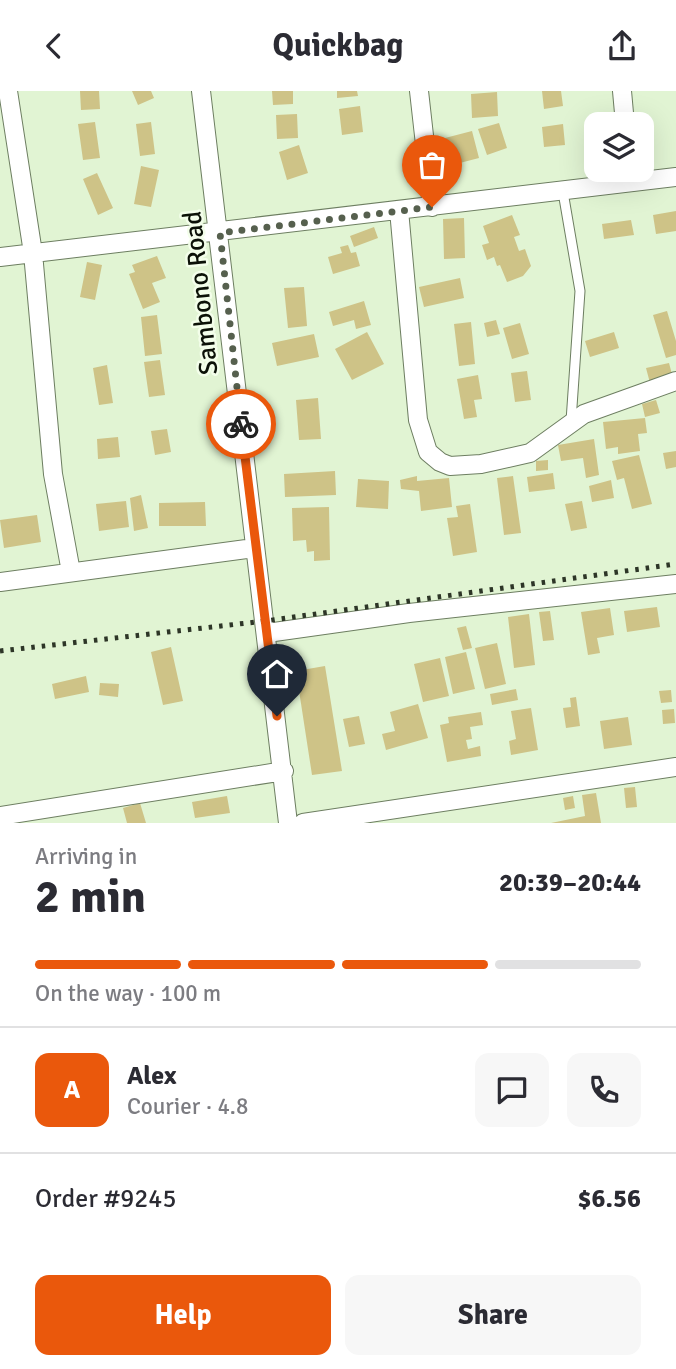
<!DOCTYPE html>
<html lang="en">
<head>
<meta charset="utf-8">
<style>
  :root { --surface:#fff; --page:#f7f7f7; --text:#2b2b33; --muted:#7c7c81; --line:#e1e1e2; --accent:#ea580c }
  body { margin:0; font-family:Signika,sans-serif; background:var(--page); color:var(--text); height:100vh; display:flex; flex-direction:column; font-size:26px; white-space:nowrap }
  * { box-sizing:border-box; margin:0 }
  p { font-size:23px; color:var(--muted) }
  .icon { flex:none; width:38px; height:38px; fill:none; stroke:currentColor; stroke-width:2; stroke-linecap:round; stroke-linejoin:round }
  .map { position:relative; height:732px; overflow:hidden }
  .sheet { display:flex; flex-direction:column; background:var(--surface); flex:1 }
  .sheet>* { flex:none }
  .fabs { position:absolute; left:584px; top:21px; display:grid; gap:14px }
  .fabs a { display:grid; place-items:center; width:70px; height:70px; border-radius:14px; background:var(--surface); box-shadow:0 7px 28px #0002; font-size:35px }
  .pin { position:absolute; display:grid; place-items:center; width:60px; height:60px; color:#fff; margin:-72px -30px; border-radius:50% 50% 50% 0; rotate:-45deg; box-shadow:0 0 7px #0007 }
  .pin .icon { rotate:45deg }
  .courier { position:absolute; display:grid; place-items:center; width:70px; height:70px; margin:-35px; border:5px solid #ea580c; border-radius:50%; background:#fff; color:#222; box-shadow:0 2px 9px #0007 }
  .headline em { font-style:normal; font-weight:700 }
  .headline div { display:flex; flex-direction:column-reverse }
  .headline { display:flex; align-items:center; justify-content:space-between; height:119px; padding:0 35px }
  h1 { font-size:46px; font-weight:700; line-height:52px }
  .bar { display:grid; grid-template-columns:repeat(4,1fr); gap:10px 7px; align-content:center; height:84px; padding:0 35px }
  .bar i { height:9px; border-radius:5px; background:var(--line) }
  .bar .current { background:var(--accent) }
  .bar p { grid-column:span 4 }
  .line { display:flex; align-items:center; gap:18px; padding:0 35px; border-top:2px solid var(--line) }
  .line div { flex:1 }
  .round { display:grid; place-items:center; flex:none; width:74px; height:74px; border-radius:14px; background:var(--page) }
  .button { display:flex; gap:14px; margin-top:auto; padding:14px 35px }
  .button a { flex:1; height:80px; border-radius:14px; background:var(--accent); color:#fff; font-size:28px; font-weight:700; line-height:80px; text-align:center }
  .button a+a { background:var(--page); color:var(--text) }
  header { display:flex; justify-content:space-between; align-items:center; height:91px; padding:0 35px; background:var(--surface); font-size:32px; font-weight:700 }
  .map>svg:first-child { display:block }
  .building { fill:#cec387 }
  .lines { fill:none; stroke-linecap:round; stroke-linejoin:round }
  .lane-casing { stroke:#6d7e61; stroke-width:11 }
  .street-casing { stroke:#6d7e61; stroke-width:20 }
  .lane { stroke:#fff; stroke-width:9 }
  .street { stroke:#fff; stroke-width:18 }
  .rail { stroke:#2d3527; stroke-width:5; stroke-dasharray:3.5 7; stroke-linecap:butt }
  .done { stroke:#56604e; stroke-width:7; stroke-dasharray:0 12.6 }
  .route { stroke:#ea580c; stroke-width:9 }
  .labels { text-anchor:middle; stroke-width:5; stroke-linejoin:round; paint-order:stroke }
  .street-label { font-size:26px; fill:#0b1107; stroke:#f3feea }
</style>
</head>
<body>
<header><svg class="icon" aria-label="back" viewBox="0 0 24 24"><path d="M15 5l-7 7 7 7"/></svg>Quickbag<svg class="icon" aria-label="share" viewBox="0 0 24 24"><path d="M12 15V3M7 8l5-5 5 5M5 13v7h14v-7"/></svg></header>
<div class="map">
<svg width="676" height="732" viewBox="0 0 676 732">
  <rect width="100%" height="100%" fill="#e1f4d3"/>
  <path class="building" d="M80 0H99L100 18 81 19Z
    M132 0H151L154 7 138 14Z
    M272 0H293V13L273 14Z
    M337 0H357L358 5 337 7Z
    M542 0H561L563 15 544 18Z
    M497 1 498 25 472 27 471 3Z
    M360 15 363 41 342 44 339 18Z
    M297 23 298 47 277 48 276 24Z
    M95 31 100 67 83 69 78 33Z
    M151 31 155 63 140 65 136 33Z
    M499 32 507 57 487 64 478 38Z
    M563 33 565 54 544 56 542 36Z
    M472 40 479 67 452 74 445 47Z
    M299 54 308 82 287 89 279 61Z
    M141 75 159 79 151 116 134 113Z
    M97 82 113 117 98 124 83 88Z
    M676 120V140L656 143 653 124Z
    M512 124 520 144 514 146 519 160 525 158 531 175 523 185 507 191 500 174 497 175 494 166 487 169 482 154 489 152 483 135Z
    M464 127 465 167 444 168 443 128Z
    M631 129 634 144 604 148 602 133Z
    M374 136 378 147 354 156 350 145Z
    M348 154 351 162 356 161 360 175 333 183 328 166 342 162 340 156Z
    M157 165 166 187 152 192 160 211 143 218 129 183 135 181 132 174Z
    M87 171 102 174 95 209 80 206Z
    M460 187 464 207 424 216 419 196Z
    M304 196 307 235 288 237 284 197Z
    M364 210 371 234 356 238 354 229 333 235 329 221Z
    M667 220 676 250V264L666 267 653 224Z
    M157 224 162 263 145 265 141 226Z
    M496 229 500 243 487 246 484 232Z
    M471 231 475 273 459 275 454 233Z
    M520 232 529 263 512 268 503 237Z
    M367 241 384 273 352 289 335 258Z
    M614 241 619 257 590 266 585 250Z
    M314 243 319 266 277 275 272 252Z
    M160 269 165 304 149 306 144 271Z
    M669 272 673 287 650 292 646 277Z
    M107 274 113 312 99 314 93 277Z
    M527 280 531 309 515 311 511 282Z
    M478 284 482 308 474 309 477 326 464 328 457 288Z
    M318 307 321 348 299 349 296 309Z
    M656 309 660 322 645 326 642 313Z
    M645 327 647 342 638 343 640 360 618 363V356L606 358 603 331Z
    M167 338 171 361 155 364 151 340Z
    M118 346 120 366 98 368 97 348Z
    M594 348 599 384 586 387 583 367 561 370 558 354Z
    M676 360V376L666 378 663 362Z
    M639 364 652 413 632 418 624 387 617 389 612 370Z
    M548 369V379L536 380V370Z
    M335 380 336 404 285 406 284 383Z
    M553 382 555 398 529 401 527 386Z
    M417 385V390L449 387 452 416 421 420 419 400 401 398 400 389Z
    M513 385 521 442 504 444 497 387Z
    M358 388 389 390 388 418 356 416Z
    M611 389 614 407 592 411 589 395Z
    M141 404 148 437 134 440 130 407Z
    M126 410 129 436 99 440 96 413Z
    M582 410 587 437 571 440 565 413Z
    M205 411 206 435H159V412Z
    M470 413 477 461 453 465 447 427 458 426 456 415Z
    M329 416 330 469 314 470V460L307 461 306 449 293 450 292 417Z
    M37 424 41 451 4 457 0 429Z
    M657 516 660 536 627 541 624 520Z
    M610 517 614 544 597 547 600 562 588 564 581 521Z
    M550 520 554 549 543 550 539 521Z
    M529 523 535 574 514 577 508 526Z
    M466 535 472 557 463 559 457 537Z
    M497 552 506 593 485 598 475 557Z
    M171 556 183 610 163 614 151 561Z
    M466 561 475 598 453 603 445 566Z
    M440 567 449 605 423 611 414 573Z
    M325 575 342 680 312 684 296 580Z
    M86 585 89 601 55 608 52 593Z
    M100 592 119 593 118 606 99 604Z
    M516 598 518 609 492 614 490 603Z
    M671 599 672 611 661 612 659 600Z
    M576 606 580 635 566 637 563 617 571 616 570 607Z
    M418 613 428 647 386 659 382 643 395 640 390 621Z
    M531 617 538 659 511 664 509 650 516 648 511 620Z
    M674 618 675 632 663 633 662 619Z
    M481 621 483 634 470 636 472 648 466 649 468 658 480 655 481 665 447 671 440 634 449 632 448 626Z
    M359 625 365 653 349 656 343 628Z
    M628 626 632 654 604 658 600 630Z
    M635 696 637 716 626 717 624 697Z
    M596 702 601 732H551L585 725 582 704Z
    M227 705 230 722 195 727 192 711Z
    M573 705 575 717 565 719 563 707Z
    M140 712 146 732H127L123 717Z"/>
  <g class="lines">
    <defs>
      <path id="lane" d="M563 101 580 200 571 330"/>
      <path id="street" d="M8 0 33 162 53 383 71 481
        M201 0 288 732
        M419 0 432 116
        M622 0 625 33
        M399 119 418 329 428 361 440 371 450 375 481 373 530 362 584 323 676 290
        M0 166 676 86
        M0 491 254 457
        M267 542 409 522 676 493
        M0 725 284 680
        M303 732 676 676"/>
    </defs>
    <use href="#lane" class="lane-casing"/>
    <use href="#street" class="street-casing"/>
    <use href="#lane" class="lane"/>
    <use href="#street" class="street"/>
    <path class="rail" d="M0 560 265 530 676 473"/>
  </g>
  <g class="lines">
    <path class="done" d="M241 333 220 142 432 116"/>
    <path class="route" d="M241 333 277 625"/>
  </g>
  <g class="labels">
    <g class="street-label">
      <text transform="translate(200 202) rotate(-96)" y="9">Sambono Road</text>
    </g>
  </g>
</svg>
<div class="fabs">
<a><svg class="icon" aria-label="layers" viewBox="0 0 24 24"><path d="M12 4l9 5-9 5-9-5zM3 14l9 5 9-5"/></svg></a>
</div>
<div class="pin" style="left:432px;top:116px;background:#ea580c"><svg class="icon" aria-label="bag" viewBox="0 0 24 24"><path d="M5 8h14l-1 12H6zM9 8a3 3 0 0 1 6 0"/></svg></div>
<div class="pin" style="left:277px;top:625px;background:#1f2937"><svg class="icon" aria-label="home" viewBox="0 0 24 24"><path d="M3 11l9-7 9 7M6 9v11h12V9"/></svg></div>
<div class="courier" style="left:241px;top:333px"><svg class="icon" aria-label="bike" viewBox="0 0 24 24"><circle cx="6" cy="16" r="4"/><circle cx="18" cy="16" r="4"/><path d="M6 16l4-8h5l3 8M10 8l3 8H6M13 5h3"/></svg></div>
</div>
<section class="sheet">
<div class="headline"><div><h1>2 min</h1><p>Arriving in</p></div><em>20:39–20:44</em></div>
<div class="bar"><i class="current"></i><i class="current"></i><i class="current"></i><i></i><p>On the way · 100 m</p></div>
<div class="line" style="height:126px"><b class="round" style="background:var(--accent);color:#fff">A</b><div><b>Alex</b><p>Courier · 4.8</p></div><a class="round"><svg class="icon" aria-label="chat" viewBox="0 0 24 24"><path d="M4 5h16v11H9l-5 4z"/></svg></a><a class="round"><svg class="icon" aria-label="phone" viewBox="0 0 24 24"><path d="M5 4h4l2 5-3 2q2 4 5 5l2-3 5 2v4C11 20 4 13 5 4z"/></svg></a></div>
<div class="line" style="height:91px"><div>Order #9245</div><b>$6.56</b></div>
<div class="button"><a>Help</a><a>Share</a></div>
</section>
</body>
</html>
